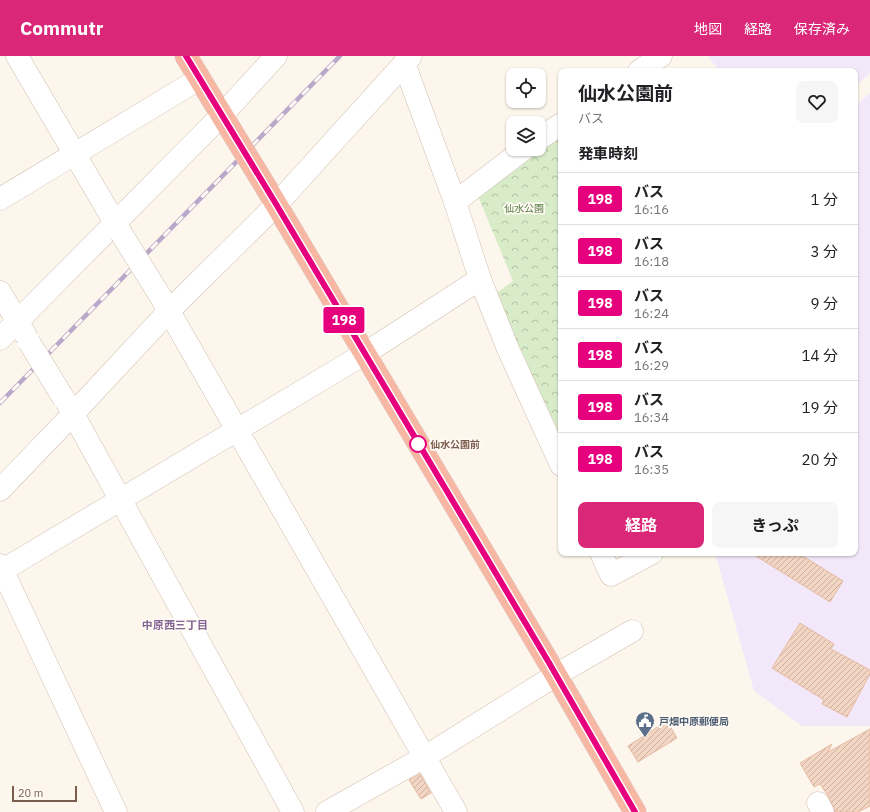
<!DOCTYPE html>
<html lang="ja">
<meta charset="utf-8">
<style>
:root{--surface:#fff;--page:#f6f6f6;--text:#202124;--muted:#757577;--line:#e0e0e0;--accent:#db2777}
body{margin:0;font-family:"IBM Plex Sans","Noto Sans JP",sans-serif;background:var(--page);color:var(--text);height:100vh;display:flex;flex-direction:column;font-size:15px;white-space:nowrap}
*{box-sizing:border-box;margin:0}
p{font-size:13px;color:var(--muted)}
.icon{flex:none;width:22px;height:22px;fill:none;stroke:currentColor;stroke-width:2;stroke-linecap:round;stroke-linejoin:round}
.map{position:relative;flex:1;overflow:hidden}
.details{position:absolute;left:558px;top:12px;width:300px;height:488px;display:flex;flex-direction:column;background:var(--surface);border-radius:8px;box-shadow:0 1px 3px #0004}
.details>*{flex:none}
.badge{padding:0 8px;border-radius:3px;font-size:14px;line-height:26px}
.fabs{position:absolute;left:506px;top:12px;display:grid;gap:8px}
.fabs a{display:grid;place-items:center;width:40px;height:40px;border-radius:8px;background:var(--surface);box-shadow:0 1px 3px #0004;font-size:20px}
.scale{position:absolute;left:12px;bottom:10px;width:65px;box-sizing:border-box;padding-left:4px;border:2px solid #7a5c4d;border-top:0;font-size:11px;line-height:14px;white-space:nowrap;color:#7a5c4d;-webkit-text-stroke:3px #fffaf3;paint-order:stroke}
.map>.badge{position:absolute;translate:-50% -50%;box-shadow:0 0 0 2px #fff}
h2{padding:0 20px;font-size:15px;line-height:36px}
.round{display:grid;place-items:center;flex:none;width:42px;height:42px;border-radius:8px;background:var(--page)}
.overview{display:flex;align-items:center;justify-content:space-between;height:68px;padding:0 20px}
h1{font-size:19px;font-weight:700;line-height:30px}
.cta{display:flex;gap:8px;margin-top:auto;padding:8px 20px}
.cta a{flex:1;height:46px;border-radius:8px;background:var(--accent);color:#fff;font-size:16px;font-weight:700;line-height:46px;text-align:center}
.cta a+a{background:var(--page);color:var(--text)}
ul{padding:0;list-style:none}
li{display:flex;align-items:center;gap:12px;height:52px;padding:0 20px;border-top:1px solid var(--line)}
li div{flex:1}
li b{display:block;font-size:15px}
li em{font-style:normal}
li .badge{min-width:44px;font-weight:700;text-align:center}
header{display:flex;align-items:center;gap:24px;box-sizing:border-box;height:56px;padding:0 20px;background:var(--accent);color:#fff}
header strong{font-size:19px}
nav{display:flex;gap:22px;margin-inline-start:auto;font-size:14px}
.map>svg:first-child{display:block}
.education{fill:#f3e8fa}
.park{fill:url(#park-crowns)}
.building{fill:url(#building-hatch);stroke:#e6bba3}
.lines{fill:none;stroke-linecap:round;stroke-linejoin:round}
.minor-casing{stroke:#d1beb0;stroke-width:23}
.highway-casing{stroke:#dad1cd;stroke-width:23}
.minor{stroke:#fff;stroke-width:22}
.highway{stroke:#f7b7a3;stroke-width:22}
.rail-casing{stroke:#b9a8c9;stroke-width:4.5}
.rail{stroke:#fffaf3;stroke-width:3;stroke-dasharray:9;stroke-linecap:butt}
.minor-bridge-casing{stroke:#d1beb0;stroke-width:23;stroke-linecap:butt}
.highway-bridge-casing{stroke:#dad1cd;stroke-width:23;stroke-linecap:butt}
.minor-bridge{stroke:#fff;stroke-width:22}
.highway-bridge{stroke:#f7b7a3;stroke-width:22}
.line-casing{stroke:#fff;stroke-width:9}
.line{stroke:#e6007e;stroke-width:6}
.stop-dot{fill:#fff;stroke:#e6007e;stroke-width:2}
.labels{text-anchor:middle;dominant-baseline:central;stroke-width:3.5;stroke-linejoin:round;paint-order:stroke}
.park-label{font-size:10px;fill:#537a41;stroke:#fffaf3}
.stop-label{font-size:10px;font-weight:bold;fill:#7a5c4d;stroke:#fffaf3;text-anchor:start}
.service-label{font-size:10px;font-weight:bold;fill:#4e5e75;stroke:#fffaf3;text-anchor:start}
.neighbourhood-label{font-size:11px;font-weight:bold;fill:#846695;stroke:#fffaf3}
</style>
<header>
<strong>Commutr</strong>
<nav><a>地図</a><a>経路</a><a>保存済み</a></nav>
</header>
<div class="map">
<svg width="870" height="756" viewBox="0 0 870 756">
<defs>
<pattern id="park-crowns" width="20" height="18" patternUnits="userSpaceOnUse"><rect width="20" height="18" fill="#d8ecc9"/><path d="M2 6a3 3 0 1 1 6 0M12 15a3 3 0 1 1 6 0" fill="none" stroke="#b4c2a5"/></pattern>
<pattern id="building-hatch" width="6" height="6" patternUnits="userSpaceOnUse"><rect width="6" height="6" fill="#f3d5c3"/><path d="M-1 1l2-2M0 6l6-6M5 7l2-2" fill="none" stroke="#cab0a1"/></pattern>
</defs>
<rect width="100%" height="100%" fill="#fdf6ec"/>
<g class="education">
<polygon points="708,0 870,0 870,17 855,31 855,15 719,15"/>
<polygon points="870,37 870,670 802,670 754,635 715,497 855,497 855,50"/>
</g>
<polygon class="park" points="561,81 561,409 495,238 513,225 478,140 525,103"/>
<g class="building">
<polygon points="751,497 798,497 843,525 830,546"/>
<polygon points="800,567 834,588 831,593 870,614 870,618 847,661 822,648 824,644 772,612"/>
<polygon points="667,665 677,682 638,706 628,690"/>
<polygon points="870,673 870,750 858,756 835,756 829,741 820,728 814,731 800,707 832,688 828,696"/>
<polygon points="420,718 431,737 421,743 409,724"/>
</g>
<g class="lines">
<defs>
<g id="minor">
<polyline points="17,0 121,177"/>
<polyline points="639,15 661,0"/>
<polyline points="539,83 561,68"/>
<polyline points="0,143 199,23"/>
<polyline points="455,146 524,93"/>
<polyline points="480,223 508,293 561,409"/>
<polyline points="0,236 25,278"/>
<polyline points="162,243 456,756"/>
<polyline points="0,283 222,59 276,0"/>
<polyline points="67,347 293,756"/>
<polyline points="0,434 73,358 169,255 276,149 411,0"/>
<polyline points="601,497 611,519 652,497"/>
<polyline points="0,509 116,756"/>
<polyline points="3,514 364,298 480,223 455,146 404,7"/>
<polyline points="818,747 823,756"/>
<polyline points="327,756 423,702 556,619 632,575"/>
</g>
<g id="highway">
<polyline points="186,0 229,71"/>
<polyline points="267,133 556,619 635,756"/>
</g>
</defs>
<use href="#minor" class="minor-casing"/>
<use href="#highway" class="highway-casing"/>
<use href="#minor" class="minor"/>
<use href="#highway" class="highway"/>
<defs>
<polyline id="rail" points="0,347 340,0"/>
</defs>
<use href="#rail" class="rail-casing"/>
<use href="#rail" class="rail"/>
<defs>
<g id="minor-bridge">
<polyline points="121,177 162,243"/>
<polyline points="29,286 64,343"/>
</g>
<polyline id="highway-bridge" points="229,71 267,133"/>
</defs>
<use href="#minor-bridge" class="minor-bridge-casing"/>
<use href="#highway-bridge" class="highway-bridge-casing"/>
<use href="#minor-bridge" class="minor-bridge"/>
<use href="#highway-bridge" class="highway-bridge"/>
</g>
<g class="lines">
<defs>
<polyline id="line" points="186,0 276,148 548,605 635,756"/>
</defs>
<use href="#line" class="line-casing"/>
<use href="#line" class="line"/>
</g>
<defs>
<symbol id="civic-pin" viewBox="-11 -11 22 30"><path d="M0 17L-7.5 6A9.5 9.5 0 1 1 7.5 6Z" fill="#5c6f8a" stroke="#fffaf3"/><path d="M-.6-6.5H3V-4.5H.6V-3L4-1V1h2V6H-6V1h2V-1L-.6-3ZM-1.2 2.5V6h2.4V2.5Z" fill="#fff"/></symbol>
</defs>
<g fill-rule="evenodd">
<use href="#civic-pin" x="634" y="654" width="22" height="30"/>
</g>
<circle class="stop-dot" cx="418" cy="388" r="8"/>
<g class="labels">
<g class="park-label">
<text x="524" y="152">仙水公園</text>
</g>
<g class="stop-label">
<text x="430" y="388">仙水公園前</text>
</g>
<g class="service-label">
<text x="659" y="665">戸畑中原郵便局</text>
</g>
<g class="neighbourhood-label">
<text x="175" y="569">中原西三丁目</text>
</g>
</g>
</svg>
<div class="fabs">
<a><svg class="icon" aria-label="locate" viewBox="0 0 24 24"><circle cx="12" cy="12" r="6"/><path d="M12 2v4M12 18v4M2 12h4M18 12h4"/></svg></a>
<a><svg class="icon" aria-label="layers" viewBox="0 0 24 24"><path d="M12 4l9 5-9 5-9-5zM3 14l9 5 9-5"/></svg></a>
</div>
<div class="scale">20 m</div>
<b class="badge" style="left:344px;top:264px;background:#e6007e;color:#fff">198</b>
<section class="details">
<div class="overview"><div><h1>仙水公園前</h1><p>バス</p></div><a class="round"><svg class="icon" aria-label="heart" viewBox="0 0 24 24"><path d="M12 20l-8-8c-3-5 5-10 8-4 3-6 11-1 8 4z"/></svg></a></div>
<h2>発車時刻</h2>
<ul>
<li><span class="badge" style="background:#e6007e;color:#fff">198</span><div><b>バス</b><p>16:16</p></div><em>1 分</em></li>
<li><span class="badge" style="background:#e6007e;color:#fff">198</span><div><b>バス</b><p>16:18</p></div><em>3 分</em></li>
<li><span class="badge" style="background:#e6007e;color:#fff">198</span><div><b>バス</b><p>16:24</p></div><em>9 分</em></li>
<li><span class="badge" style="background:#e6007e;color:#fff">198</span><div><b>バス</b><p>16:29</p></div><em>14 分</em></li>
<li><span class="badge" style="background:#e6007e;color:#fff">198</span><div><b>バス</b><p>16:34</p></div><em>19 分</em></li>
<li><span class="badge" style="background:#e6007e;color:#fff">198</span><div><b>バス</b><p>16:35</p></div><em>20 分</em></li>
</ul>
<div class="cta"><a>経路</a><a>きっぷ</a></div>
</section>
</div>
